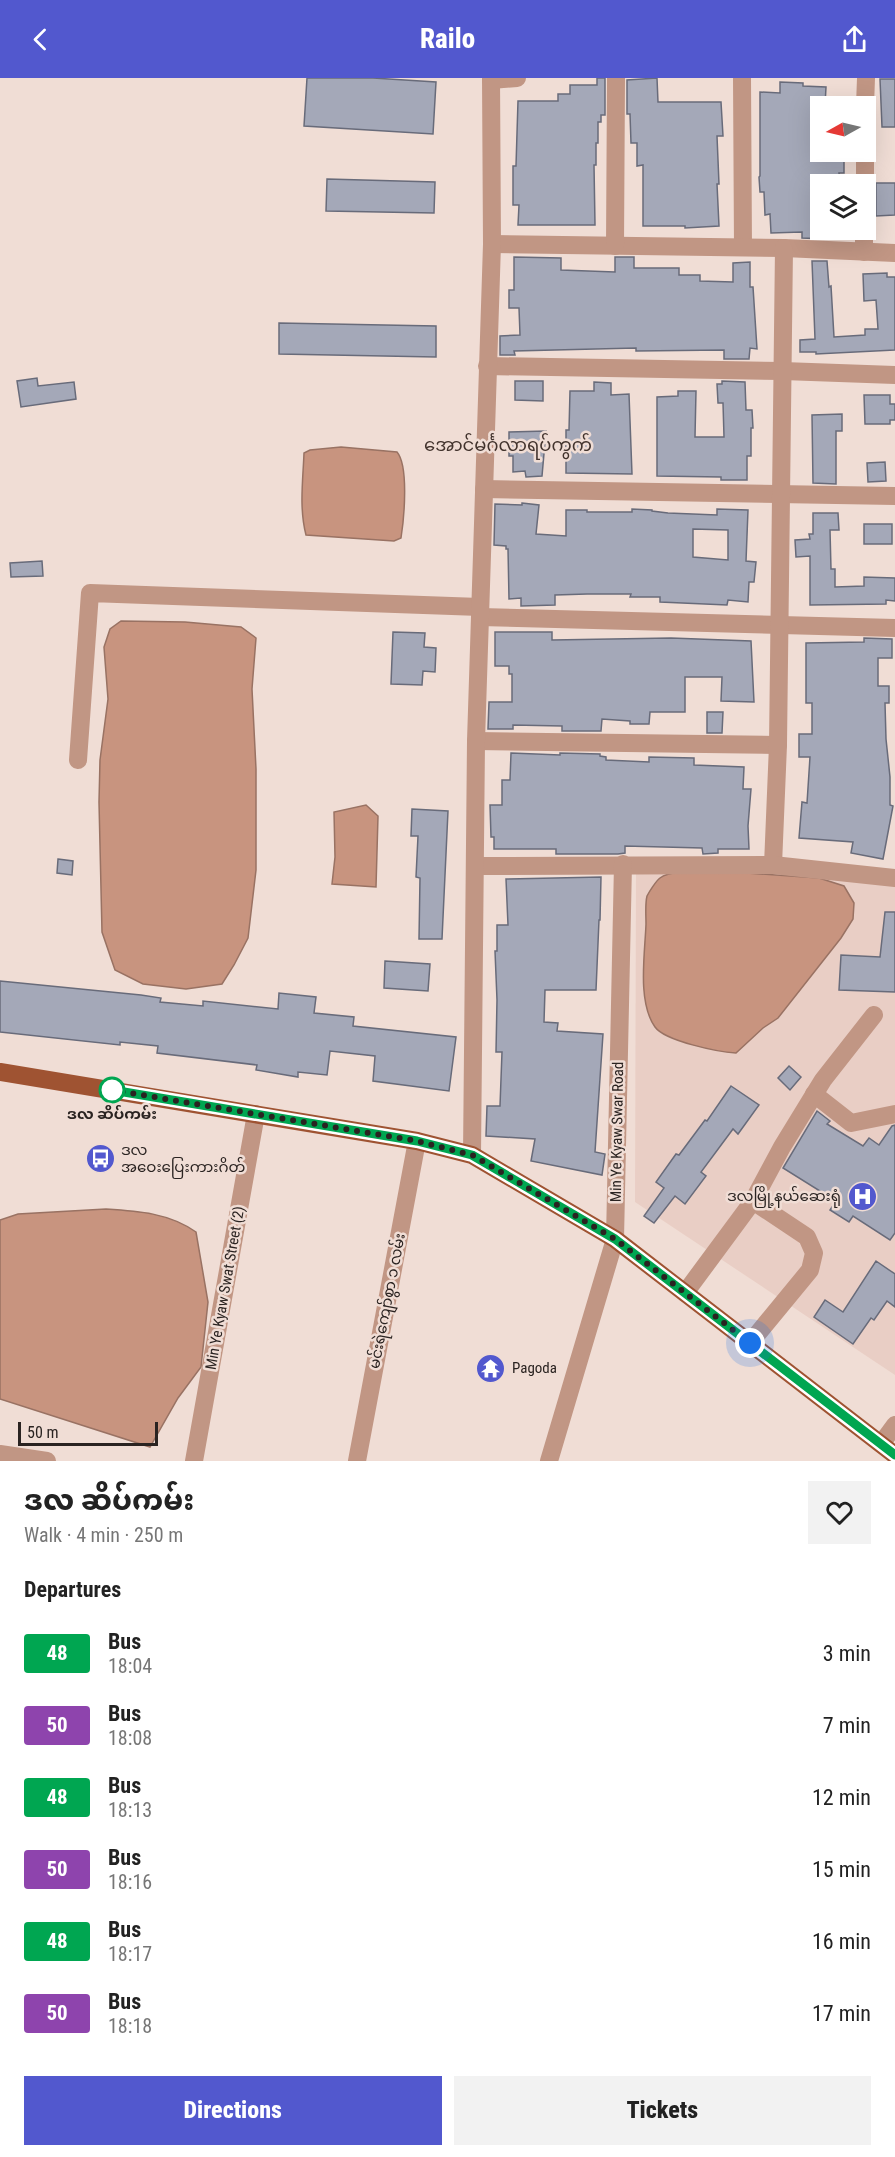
<!DOCTYPE html>
<meta charset="utf-8">
<style>
:root{--surface:#fff;--page:#f2f2f2;--text:#222;--muted:#767676;--accent:#5258ce}
body{margin:0;font-family:"Roboto Condensed","Noto Sans Myanmar",sans-serif;background:var(--page);color:var(--text);height:100vh;display:flex;flex-direction:column;font-size:22px;white-space:nowrap}
*{box-sizing:border-box;margin:0}
p{font-size:20px;color:var(--muted)}
.icon{flex:none;width:33px;height:33px;fill:none;stroke:currentColor;stroke-width:2;stroke-linecap:round;stroke-linejoin:round}
.map{position:relative;height:1383px;overflow:hidden}
.drawer{display:flex;flex-direction:column;background:var(--surface);flex:1}
.drawer>*{flex:none}
.badge{padding:0 12px;border-radius:4px;font-size:21px;line-height:39px}
.needle{width:39px;rotate:262deg}
.fabs{position:absolute;left:810px;top:18px;display:grid;gap:12px}
.fabs a{display:grid;place-items:center;width:66px;height:66px;border-radius:0px;background:var(--surface);box-shadow:0 6px 24px #0002;font-size:30px}
.scale{position:absolute;left:18px;bottom:15px;width:140px;box-sizing:border-box;padding-left:6px;border:3px solid #2a2321;border-top:0;font-size:16px;line-height:21px;white-space:nowrap;color:#2a2321;-webkit-text-stroke:4px #f0ddd5;paint-order:stroke}
.you{position:absolute;width:30px;height:30px;margin:-15px;border:4px solid #fff;border-radius:50%;background:#1a73e8;box-shadow:0 0 0 9px #1a73e833}
.map>.badge{position:absolute;translate:-50% -50%;box-shadow:0 0 0 3px #fff}
h2{padding:0 24px;font-size:22px;line-height:54px}
.round{display:grid;place-items:center;flex:none;width:63px;height:63px;border-radius:0px;background:var(--page)}
.summary{display:flex;align-items:center;justify-content:space-between;height:102px;padding:0 24px}
h1{font-size:28px;font-weight:800;line-height:45px}
.action{display:flex;gap:12px;margin-top:auto;padding:12px 24px}
.action a{flex:1;height:69px;border-radius:0px;background:var(--accent);color:#fff;font-size:24px;font-weight:800;line-height:69px;text-align:center}
.action a+a{background:var(--page);color:var(--text)}
ul{padding:0;list-style:none}
li{display:flex;align-items:center;gap:18px;height:72px;padding:0 24px}
li div{flex:1}
li b{display:block;font-size:22px}
li em{font-style:normal}
li .badge{min-width:66px;font-weight:700;text-align:center}
header{display:flex;justify-content:space-between;align-items:center;height:78px;padding:0 24px;background:var(--accent);color:#fff;font-size:27px;font-weight:800}
.map>svg:first-child{display:block}
.built{fill:#e9cec5}
.water{fill:#c8947f;stroke:#997263;stroke-width:1.5}
.building{fill:#a4a8b8;stroke:#686b7a;stroke-width:1.5;fill-rule:evenodd}
.lines{fill:none;stroke-linecap:round;stroke-linejoin:round}
.minor{stroke:#c19684;stroke-width:18}
.major{stroke:#9f5332;stroke-width:18}
.line-casing{stroke:#fff;stroke-width:14}
.line{stroke:#00a651;stroke-width:9}
.walk{stroke:#2a2321;stroke-width:6;stroke-dasharray:0 10.8}
.stop-dot{fill:#fff;stroke:#00a651;stroke-width:3}
.labels{text-anchor:middle;dominant-baseline:central;stroke-width:5;stroke-linejoin:round;paint-order:stroke}
.stop-label{font-size:15px;font-weight:bold;fill:#2a2321;stroke:#f0ddd5}
.street-label{font-size:15px;fill:#2a2321;stroke:#f0ddd5}
.poi-label{font-size:15px;fill:#2a2321;stroke:#f0ddd5;text-anchor:start}
.quarter-label{font-size:18px;fill:#42332d;stroke:#f0ddd5}
</style>
<header><svg class="icon" aria-label="back" viewBox="0 0 24 24"><path d="M15 5l-7 7 7 7"/></svg>Railo<svg class="icon" aria-label="share" viewBox="0 0 24 24"><path d="M12 15V3M7 8l5-5 5 5M5 13v7h14v-7"/></svg></header>
<div class="map">
<svg width="895" height="1383" viewBox="0 0 895 1383">
<rect width="100%" height="100%" fill="#f0ddd5"/>
<polygon class="built" points="636,792 761,792 895,803 895,1297 635,1124"/>
<g class="water">
<path d="M 341,369 L 397,374 C 409,388 404,441 401,460 L 394,463 L 306,457 C 299,430 303,402 304,375 L 310,372 Z"/>
<polygon points="121,543 185,544 241,549 256,560 252,611 256,691 256,792 248,860 234,887 222,906 186,911 143,906 115,892 102,854 99,724 100,682 108,621 104,569 110,551"/>
<polygon points="366,727 378,738 376,809 332,806 335,779 334,734"/>
<path d="M 719,793 L 819,800 L 844,808 L 854,825 L 853,841 L 841,860 L 778,940 L 763,950 L 736,975 C 718,974 665,963 655,949 C 637,924 645,875 646,846 C 646,837 645,826 647,818 C 649,814 656,803 660,800 C 672,791 704,794 719,793 Z"/>
<path d="M 106,1131 C 138,1133 169,1135 196,1154 L 208,1224 L 201,1289 L 178,1320 L 150,1369 L 0,1321 L 0,1142 L 18,1136 Z"/>
</g>
<g class="building">
<polygon points="307,0 373,0 436,4 433,56 304,48"/>
<polygon points="597,0 605,0 605,37 601,37 601,44 598,44 598,65 596,65 596,87 594,87 595,147 518,147 519,127 513,127 513,88 516,88 518,23 558,23 558,16 570,16 570,7 597,7"/>
<polygon points="657,0 658,24 721,24 723,58 717,58 719,106 717,106 719,148 685,150 685,148 643,148 643,87 637,88 637,65 631,65 630,36 627,36 627,2"/>
<polygon points="880,1 895,1 895,49 882,49"/>
<polygon points="780,4 803,5 803,8 826,9 825,28 820,28 820,75 844,75 844,95 839,95 840,106 820,106 820,152 825,152 826,161 802,160 802,154 771,155 770,136 765,137 764,114 760,114 759,99 760,98 760,14 780,15"/>
<polygon points="327,101 435,104 434,135 326,133"/>
<polygon points="876,105 895,105 895,137 876,138"/>
<polygon points="514,179 561,180 561,192 615,194 615,179 634,179 634,190 679,190 679,197 700,197 700,203 733,204 733,185 750,184 750,209 753,209 757,271 750,270 749,281 724,281 724,272 636,273 636,270 514,273 515,277 500,277 500,258 520,257 519,230 509,230 509,212 514,212"/>
<polygon points="812,183 827,183 829,209 831,208 834,259 865,257 865,251 878,251 876,222 864,223 863,196 887,195 887,199 895,199 895,272 816,276 816,274 800,274 800,262 815,261"/>
<polygon points="279,245 436,248 436,279 279,276"/>
<polygon points="37,300 38,308 74,304 76,321 21,329 17,303"/>
<polygon points="515,303 543,303 543,323 515,322"/>
<polygon points="722,303 745,304 746,332 752,332 753,350 751,350 751,378 747,378 747,402 721,402 721,399 657,398 657,319 678,318 678,313 696,313 695,359 724,359 723,325 718,325 717,306 722,306"/>
<polygon points="594,304 611,305 611,317 629,316 632,396 566,395 566,352 569,352 570,313 594,313"/>
<polygon points="864,317 890,317 890,326 895,326 895,342 890,342 890,346 865,346"/>
<polygon points="842,336 842,353 836,353 836,406 813,405 812,337"/>
<polygon points="546,353 542,398 526,399 525,393 513,394 513,378 509,378 509,354"/>
<polygon points="885,384 886,403 868,404 867,385"/>
<path d="M 522,425 L 539,427 L 536,456 L 566,458 L 566,432 L 587,432 L 587,434 L 632,434 L 632,431 L 652,432 L 652,433 L 668,435 L 717,437 L 717,431 L 748,432 L 746,483 L 756,484 L 754,504 L 749,504 L 748,524 L 728,522 L 727,527 L 660,524 L 660,519 L 630,519 L 631,516 L 587,516 L 555,517 L 555,527 L 521,528 L 521,520 L 509,521 L 508,471 L 506,471 L 506,468 L 494,467 L 495,426 L 522,427 ZM 693,451 L 728,452 L 728,482 L 693,479 Z"/>
<polygon points="813,435 838,435 839,452 830,452 831,491 835,491 835,509 864,508 864,499 895,500 895,523 886,522 886,526 810,527 810,478 796,479 795,462 810,461 809,456 813,456"/>
<rect x="864" y="446" width="28" height="20"/>
<polygon points="42,483 43,498 11,499 10,485"/>
<polygon points="393,554 425,555 424,569 436,570 435,594 423,593 422,607 391,606"/>
<polygon points="495,554 552,554 552,562 671,560 751,563 754,624 721,623 722,599 685,599 685,634 650,634 649,646 630,646 630,643 602,641 601,653 562,653 562,648 513,647 513,651 488,651 489,624 512,624 512,596 509,596 509,588 495,588"/>
<polygon points="864,560 892,561 892,580 878,580 878,608 889,608 889,625 885,625 886,661 890,699 890,727 893,728 883,781 851,775 853,764 799,760 802,724 807,725 810,679 799,679 799,656 812,656 812,625 806,625 806,565 864,564"/>
<polygon points="707,634 723,634 722,655 707,655"/>
<polygon points="511,675 560,677 560,675 600,676 600,678 606,679 606,682 649,684 649,679 694,680 694,687 744,689 743,711 751,711 748,748 749,771 718,771 718,775 703,776 702,770 625,768 625,775 618,776 556,776 556,771 494,771 494,759 491,759 490,727 502,727 502,702 510,702"/>
<polygon points="412,731 448,733 442,861 419,861 420,800 416,799 418,758 411,758"/>
<polygon points="58,781 73,783 72,797 57,795"/>
<polygon points="601,799 600,842 599,842 596,912 545,912 544,944 558,945 557,953 603,956 595,1074 605,1076 602,1097 531,1083 535,1061 486,1058 487,1028 500,1028 502,974 496,974 497,922 495,873 497,873 497,847 508,847 506,801"/>
<polygon points="885,834 895,834 895,914 839,912 841,877 880,879"/>
<polygon points="385,883 430,886 428,913 384,910"/>
<polygon points="0,903 141,917 161,920 160,924 203,928 203,923 278,931 279,915 316,919 314,935 354,939 353,948 456,959 449,1013 373,1003 375,978 330,973 327,997 298,994 298,999 256,992 257,987 157,975 158,968 120,964 120,967 0,954"/>
<polygon points="789,988 801,999 790,1012 778,1000"/>
<polygon points="731,1008 759,1027 738,1056 733,1051 701,1094 706,1098 685,1126 675,1118 654,1145 644,1138 664,1110 656,1104 676,1076 679,1077 705,1042 707,1043"/>
<polygon points="817,1033 830,1043 827,1046 863,1068 869,1060 879,1067 892,1048 895,1047 895,1155 890,1162 853,1138 849,1144 830,1132 836,1123 783,1090"/>
<polygon points="876,1183 895,1196 895,1229 887,1223 874,1242 871,1240 853,1266 814,1239 825,1222 843,1234"/>
</g>
<g class="lines">
<g class="minor">
<polyline points="742,0 743,169"/>
<polyline points="491,2 517,0"/>
<polyline points="865,28 866,0"/>
<polyline points="865,106 865,74"/>
<polyline points="492,166 784,170 895,175"/>
<polyline points="615,168 616,0"/>
<polyline points="864,174 864,152"/>
<polyline points="487,288 783,293 895,297"/>
<polyline points="484,411 895,418"/>
<polyline points="480,539 895,550"/>
<polyline points="476,663 778,667"/>
<polyline points="78,682 90,515 480,529"/>
<polyline points="773,787 778,667 784,170"/>
<polyline points="475,788 773,787 895,800"/>
<polyline points="814,1016 851,1045 895,1036"/>
<polyline points="472,1077 476,663 492,166 491,0"/>
<polyline points="685,1215 753,1123 782,1069 823,1002 874,937"/>
<polyline points="750,1265 810,1192 814,1175 807,1159 753,1123"/>
<polyline points="881,1366 895,1347"/>
<polyline points="0,1376 47,1383"/>
<polyline points="194,1383 256,1036"/>
<polyline points="357,1383 417,1063"/>
<polyline points="549,1383 615,1161 623,786"/>
</g>
<polyline class="major" points="0,994 417,1063 472,1077 615,1161 895,1377"/>
</g>
<g class="lines">
<defs>
<polyline id="line" points="112,1012 417,1063 472,1077 615,1161 895,1377"/>
</defs>
<use href="#line" class="line-casing"/>
<use href="#line" class="line"/>
<polyline class="walk" points="112,1012 417,1063 472,1077 615,1161 750,1265"/>
</g>
<defs>
<symbol id="bus-disc" viewBox="-11 -11 22 22"><circle r="9.5" fill="#5258ce" stroke="#f0ddd5"/><path d="M-5-6H5V4H4V6H2V4H-2V6H-4V4H-5ZM-3.5-4V0h7V-4ZM-3.5 1.2v1.5H-2V1.2ZM2 1.2v1.5H3.5V1.2Z" fill="#fff"/></symbol>
<symbol id="hospital-disc" viewBox="-11 -11 22 22"><circle r="9.5" fill="#5258ce" stroke="#f0ddd5"/><path d="M-5-5h3v3.5h4V-5h3V5h-3V1.5h-4V5h-3Z" fill="#fff"/></symbol>
<symbol id="temple-disc" viewBox="-11 -11 22 22"><circle r="9.5" fill="#5258ce" stroke="#f0ddd5"/><path d="M0-6L5-2H3V0L6.5 2.5H4V6H1.5V3h-3V6H-4V2.5H-6.5L-3 0V-2H-5Z" fill="#fff"/></symbol>
</defs>
<g fill-rule="evenodd">
<use href="#bus-disc" x="84" y="1064" width="33" height="33"/>
<use href="#hospital-disc" x="846" y="1102" width="33" height="33"/>
<use href="#temple-disc" x="474" y="1274" width="33" height="33"/>
</g>
<circle class="stop-dot" cx="112" cy="1012" r="12"/>
<g class="labels">
<g class="stop-label">
<text x="112" y="1036">ဒလ ဆိပ်ကမ်း</text>
</g>
<g class="street-label">
<text transform="translate(617 1054) rotate(-89)">Min Ye Kyaw Swar Road</text>
<text transform="translate(225 1210) rotate(-80)">Min Ye Kyaw Swat Street (2)</text>
<text transform="translate(387 1223) rotate(-79)">မင်းရဲကျော်စွာ ၁ လမ်း</text>
</g>
<g class="poi-label">
<text x="121" y="1072">ဒလ<tspan x="121" dy="17">အဝေးပြေးကားဂိတ်</tspan></text>
<text x="841" y="1118" text-anchor="end">ဒလမြို့နယ်ဆေးရုံ</text>
<text x="512" y="1290">Pagoda</text>
</g>
<g class="quarter-label">
<text x="508" y="366">အောင်မင်္ဂလာရပ်ကွက်</text>
</g>
</g>
</svg>
<div class="fabs">
<a><svg class="needle" viewBox="-14 -14 28 28"><path d="M0-13l5 13h-10z" fill="#e53935"/><path d="M0 13l5-13h-10z" fill="#767676"/></svg></a>
<a><svg class="icon" aria-label="layers" viewBox="0 0 24 24"><path d="M12 4l9 5-9 5-9-5zM3 14l9 5 9-5"/></svg></a>
</div>
<div class="scale">50 m</div>
<div class="you" style="left:750px;top:1265px"></div>
</div>
<section class="drawer">
<div class="summary"><div><h1>ဒလ ဆိပ်ကမ်း</h1><p>Walk · 4 min · 250 m</p></div><a class="round"><svg class="icon" aria-label="heart" viewBox="0 0 24 24"><path d="M12 20l-8-8c-3-5 5-10 8-4 3-6 11-1 8 4z"/></svg></a></div>
<h2>Departures</h2>
<ul>
<li><span class="badge" style="background:#00a651;color:#fff">48</span><div><b>Bus</b><p>18:04</p></div><em>3 min</em></li>
<li><span class="badge" style="background:#8e44ad;color:#fff">50</span><div><b>Bus</b><p>18:08</p></div><em>7 min</em></li>
<li><span class="badge" style="background:#00a651;color:#fff">48</span><div><b>Bus</b><p>18:13</p></div><em>12 min</em></li>
<li><span class="badge" style="background:#8e44ad;color:#fff">50</span><div><b>Bus</b><p>18:16</p></div><em>15 min</em></li>
<li><span class="badge" style="background:#00a651;color:#fff">48</span><div><b>Bus</b><p>18:17</p></div><em>16 min</em></li>
<li><span class="badge" style="background:#8e44ad;color:#fff">50</span><div><b>Bus</b><p>18:18</p></div><em>17 min</em></li>
</ul>
<div class="action"><a>Directions</a><a>Tickets</a></div>
</section>
